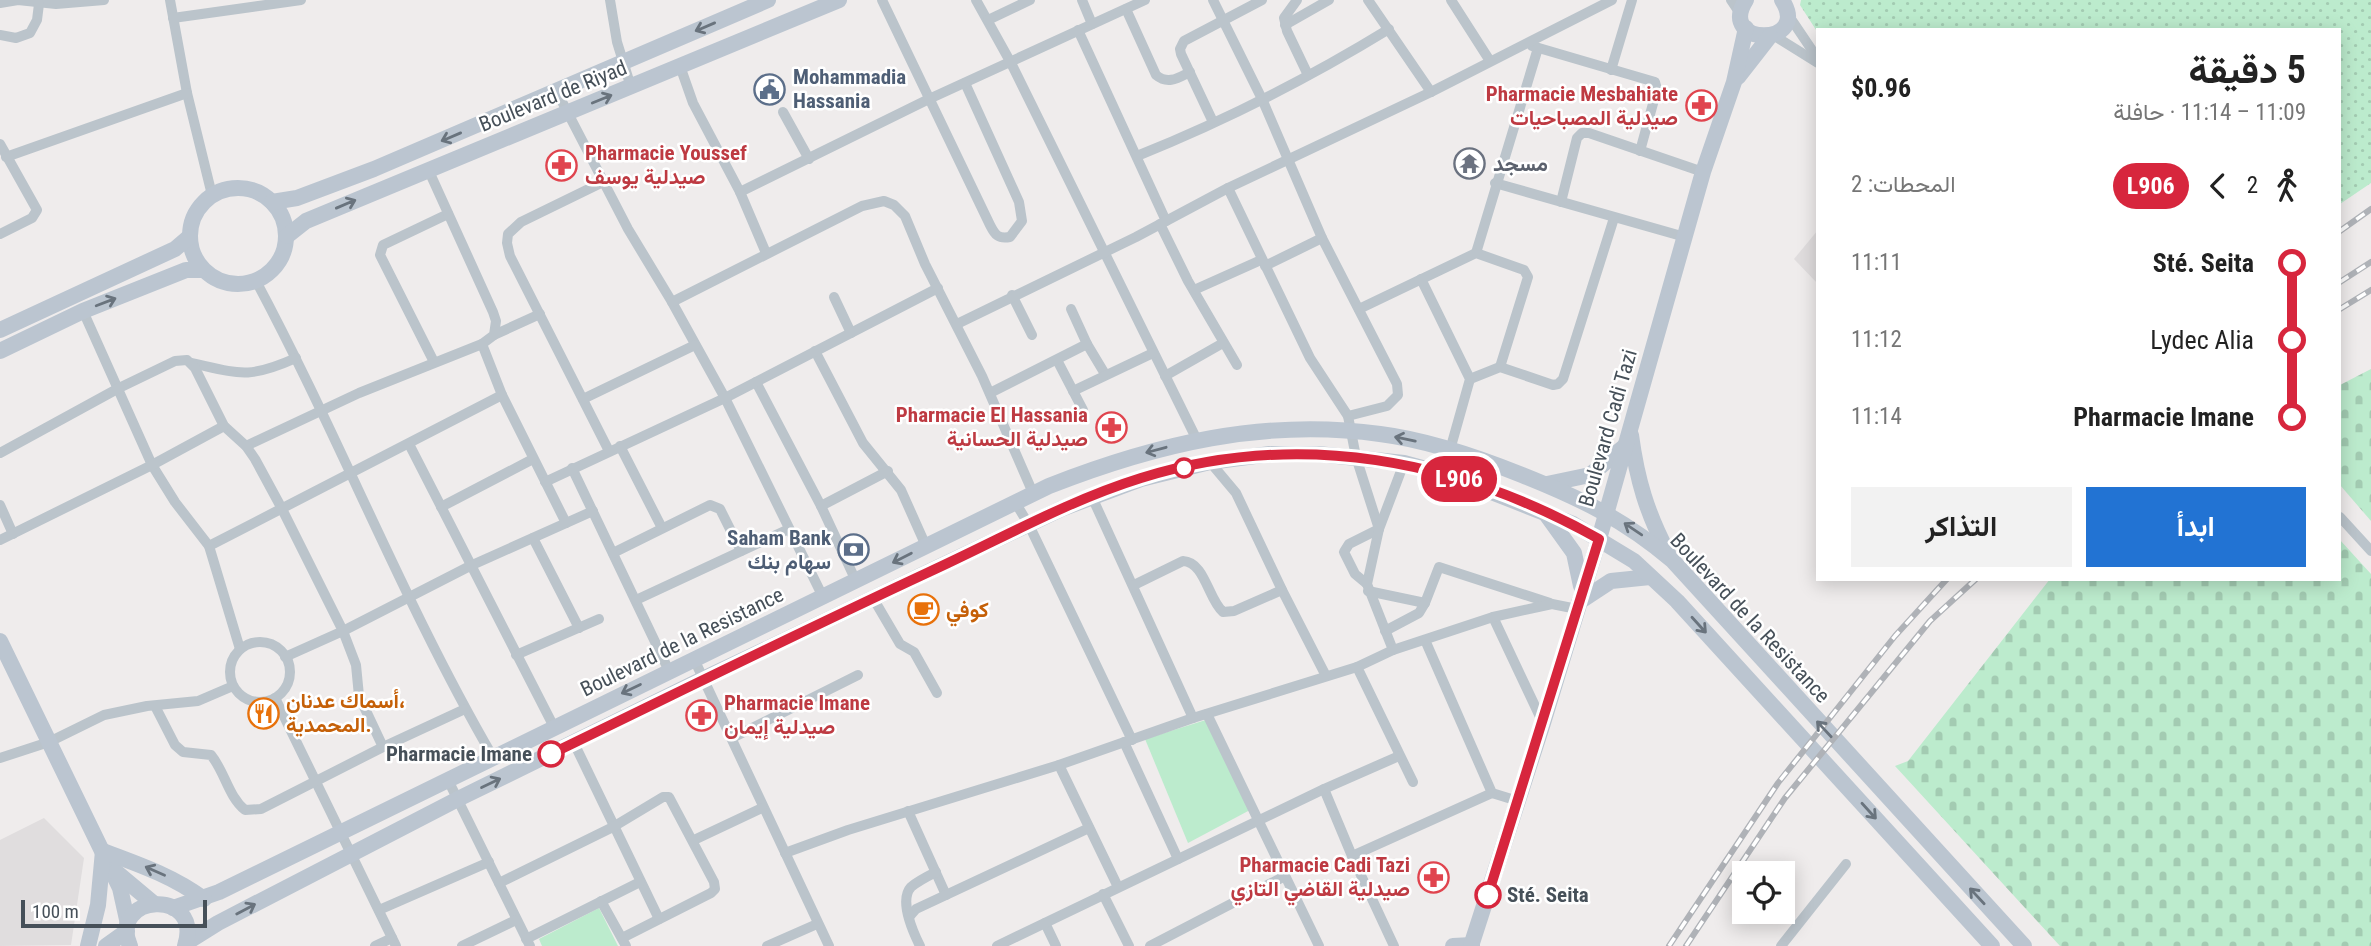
<!DOCTYPE html>
<html lang="ar">
<meta charset="utf-8">
<style>
:root{--surface:#fff;--page:#f2f2f2;--text:#222;--muted:#767676;--accent:#2273d3}
body{margin:0;font-family:"Roboto Condensed",Vazirmatn,sans-serif;background:var(--page);color:var(--text);direction:rtl;height:100vh;display:flex;flex-direction:column;font-size:26px;white-space:nowrap}
*{box-sizing:border-box;margin:0}
p{font-size:23px;color:var(--muted)}
.icon{flex:none;width:38px;height:38px;fill:none;stroke:currentColor;stroke-width:2;stroke-linecap:round;stroke-linejoin:round}
.map{position:relative;flex:1;overflow:hidden;direction:ltr}
.side{position:absolute;left:1816px;top:28px;width:525px;height:553px;display:flex;flex-direction:column;background:var(--surface);border-radius:0px;box-shadow:0 4px 18px #0003;direction:rtl}
.side>*{flex:none}
.badge{padding:0 14px;border-radius:23px;font-size:24px;line-height:46px}
.buttons{position:absolute;left:1732px;top:861px;display:grid;gap:14px}
.buttons a{display:grid;place-items:center;width:63px;height:63px;border-radius:0px;background:var(--surface);box-shadow:0 4px 18px #0003;font-size:35px}
.scale{position:absolute;left:21px;bottom:18px;width:186px;box-sizing:border-box;padding-left:7px;border:4px solid #465059;border-top:0;font-size:19px;line-height:24px;white-space:nowrap;color:#465059;-webkit-text-stroke:5px #fff;paint-order:stroke}
.map>.badge{position:absolute;translate:-50% -50%;box-shadow:0 0 0 4px #fff}
.legs{display:flex;align-items:center;gap:10px;height:77px;padding:0 35px;font-size:23px}
.legs p{margin-inline-start:auto}
.overview{display:flex;align-items:center;justify-content:space-between;height:119px;padding:0 35px}
h1{font-size:38px;font-weight:700;line-height:52px}
.action{display:flex;gap:14px;margin-top:auto;padding:14px 35px}
.action a{flex:1;height:80px;border-radius:0px;background:var(--accent);color:#fff;font-size:28px;font-weight:700;line-height:80px;text-align:center}
.action a+a{background:var(--page);color:var(--text)}
ul{padding:0 35px;list-style:none}
li{display:flex;align-items:center;gap:24px;height:77px;font-size:26px}
li i{display:grid;place-items:center;width:10px;height:100%;margin:0 9px;background:currentColor}
li i::after{content:'';width:18px;height:18px;margin:-9px;border:5px solid;border-radius:50%;background:var(--surface)}
li p{margin-inline-start:auto}
li:first-child i{background:linear-gradient(#0000 50%,currentColor 0)}
li:last-child i{background:linear-gradient(currentColor 50%,#0000 0)}
.map>svg:first-child{display:block}
.education{fill:#e0ddde}
.grass{fill:#bcebcd}
.cemetery{fill:url(#cemetery-stones)}
.park{fill:url(#park-dots)}
.lines{fill:none;stroke-linecap:round;stroke-linejoin:round}
.street{stroke:#bbc4cb;stroke-width:10}
.secondary{stroke:#bbc5d0;stroke-width:16}
.rail-casing{stroke:#afb2b7;stroke-width:6}
.rail{stroke:#fff;stroke-width:3.5;stroke-dasharray:10;stroke-linecap:butt}
.oneway{stroke:#69737d}
.line-1-casing{stroke:#fff;stroke-width:16}
.line-1{stroke:#d7263d;stroke-width:10}
.stop-1-dot{fill:#fff;stroke:#d7263d;stroke-width:3.5}
.labels{text-anchor:middle;dominant-baseline:central;stroke-width:5;stroke-linejoin:round;paint-order:stroke}
.service-label{font-size:21px;font-weight:bold;fill:#4e5e75;stroke:#fff;text-anchor:start}
.health-label{font-size:21px;font-weight:bold;fill:#be3a42;stroke:#fff;text-anchor:end}
.street-label{font-size:21px;fill:#465059;stroke:#fff}
.worship-label{font-size:21px;font-weight:bold;fill:#5b616d;stroke:#fff;text-anchor:start}
.food-label{font-size:21px;font-weight:bold;fill:#c56008;stroke:#fff;text-anchor:start}
.stop-label{font-size:21px;font-weight:bold;fill:#465059;stroke:#fff;text-anchor:end}
</style>
<div class="map">
<svg width="2371" height="946" viewBox="0 0 2371 946">
<defs>
<pattern id="cemetery-stones" width="16" height="16" patternUnits="userSpaceOnUse" patternTransform="scale(1.75)"><rect width="16" height="16" fill="#bcebcd"/><path d="M2 7V4a2 2 0 0 1 4 0v3zM10 15v-3a2 2 0 0 1 4 0v3z" fill="#a3cbb2"/></pattern>
<pattern id="park-dots" width="8" height="8" patternUnits="userSpaceOnUse" patternTransform="scale(1.75)"><rect width="8" height="8" fill="#bcebcd"/><path d="M2 2h.1M6 6h.1" fill="none" stroke="#a3cbb2" stroke-width="1.8" stroke-linecap="round"/></pattern>
</defs>
<rect width="100%" height="100%" fill="#efecec"/>
<g class="education">
<polygon points="1818,230 1818,284 1794,259"/>
<polygon points="44,818 84,858 71,945 0,946 0,840"/>
</g>
<g class="grass">
<polygon points="1209,719 1250,810 1188,843 1145,739"/>
<polygon points="599,908 618,946 542,946 539,939"/>
</g>
<g class="cemetery">
<polygon points="2371,369 2371,521 2340,485 2340,385"/>
<polygon points="2340,540 2371,574 2371,946 2060,946 1895,766 1908,761 2050,579 2340,579"/>
</g>
<polygon class="park" points="1801,0 2371,0 2371,183 2340,204 2340,30 1818,30 1818,33 1800,5"/>
<g class="lines">
<g class="street">
<polyline points="170,0 187,93 212,195"/>
<polyline points="610,0 617,42 631,87"/>
<path d="M 882,0 L 990,225 C 995,235 998,239 1010,237 L 1022,221 L 1019,202 L 965,83"/>
<polyline points="976,0 1011,63 1197,440"/>
<polyline points="1082,0 1092,24"/>
<polyline points="1213,0 1262,99 1322,238 1397,384 1398,395 1387,406 1348,416"/>
<polyline points="1297,0 1284,18 1287,31 1308,75"/>
<polyline points="1368,0 1431,92"/>
<polyline points="1451,0 1490,61"/>
<polyline points="1731,0 1741,15"/>
<polyline points="0,3 18,0 56,4 104,0"/>
<path d="M 1126,9 L 1156,75 C 1168,85 1178,78 1190,72"/>
<polyline points="1787,13 1818,59"/>
<polyline points="173,18 301,0"/>
<polyline points="988,20 1030,0"/>
<polyline points="1285,25 1329,0"/>
<polyline points="1078,30 1166,221"/>
<polyline points="0,35 16,38 30,33 37,20 39,4"/>
<polyline points="1773,35 1818,63"/>
<polyline points="1532,46 1655,82 1657,89 1640,151"/>
<polyline points="680,66 693,103 740,192 766,253"/>
<polyline points="1611,70 1632,0"/>
<polyline points="556,90 628,229 672,302 725,398 823,597"/>
<polyline points="783,112 809,159"/>
<polyline points="1213,122 1181,54 1180,49 1184,41 1262,0"/>
<polyline points="0,144 37,210 32,218 0,234"/>
<path d="M 1137,156 C 1224,121 1309,78 1389,29"/>
<polyline points="6,157 187,93"/>
<polyline points="603,182 521,222 508,234 507,243 510,256 609,451"/>
<polyline points="1495,183 1685,237"/>
<polyline points="1228,188 1310,358 1348,416 1356,457 1379,529"/>
<polyline points="740,192 929,99 1145,0"/>
<polyline points="1561,202 1577,138 1582,133 1589,133 1703,172"/>
<polyline points="1160,224 1188,281 1237,365"/>
<polyline points="1476,253 1538,48"/>
<polyline points="1265,266 1322,238"/>
<polyline points="1421,279 1470,379 1450,450"/>
<path d="M 256,281 C 340,438 404,604 493,757"/>
<polyline points="1194,290 1261,260"/>
<polyline points="1012,295 1032,335"/>
<polyline points="834,297 851,333"/>
<polyline points="672,302 862,206 884,201 894,205 905,216 925,264 982,376 1033,493"/>
<polyline points="1071,309 1087,344 1105,374"/>
<polyline points="1359,309 1476,253 1524,270 1528,277 1500,367"/>
<polyline points="83,311 152,465 175,502 209,546 240,649"/>
<polyline points="957,324 1136,237 1228,188 1431,92 1612,0"/>
<polyline points="494,335 540,314"/>
<polyline points="482,344 502,395 566,523"/>
<polyline points="815,351 863,443 901,490 926,546"/>
<polyline points="1057,360 1083,410"/>
<polyline points="434,362 380,255 383,245 448,214"/>
<path d="M 192,363 C 240,374 249,379 296,358"/>
<polyline points="1165,376 1223,343"/>
<polyline points="1470,379 1500,367 1553,385 1558,384 1563,379 1614,218"/>
<polyline points="756,382 821,506 856,581"/>
<polyline points="1073,391 1153,353"/>
<polyline points="990,393 1087,344"/>
<polyline points="583,399 695,345"/>
<polyline points="409,444 554,727"/>
<polyline points="246,446 359,393 482,344 494,335 496,321 493,312 428,169"/>
<polyline points="620,446 662,528"/>
<polyline points="0,453 119,388 175,361 187,360 195,368 224,426 246,446 255,459 281,507 343,631 356,665 359,696 383,747 465,709"/>
<polyline points="1210,462 1236,493 1282,590 1326,676"/>
<polyline points="572,468 669,671"/>
<polyline points="545,482 725,398 938,288"/>
<polyline points="1092,497 1193,718"/>
<polyline points="1015,502 1029,525 1132,740"/>
<polyline points="0,505 13,534"/>
<polyline points="821,506 888,471"/>
<polyline points="441,507 533,459"/>
<polyline points="2340,517 2371,551"/>
<polyline points="533,538 579,628"/>
<polyline points="0,540 152,465 224,426"/>
<polyline points="209,546 502,395"/>
<polyline points="613,553 710,505 720,509 741,551"/>
<polyline points="1367,584 1355,574 1344,552 1349,544 1379,529"/>
<path d="M 1134,585 L 1183,561 C 1205,562 1208,599 1223,612 L 1234,611 L 1282,590"/>
<polyline points="1368,591 1425,603 1439,567 1550,603"/>
<polyline points="873,598 900,644 914,652 937,693"/>
<polyline points="636,600 789,529"/>
<polyline points="1493,617 1543,723"/>
<polyline points="1385,631 1419,613 1425,603"/>
<polyline points="1425,640 1492,793 1518,801"/>
<circle cx="260" cy="672" r="30"/>
<polyline points="1393,650 1367,584 1379,529 1404,463"/>
<polyline points="516,655 599,619"/>
<polyline points="285,657 343,631 470,566 593,511"/>
<polyline points="694,659 829,946"/>
<polyline points="1357,667 1413,782"/>
<polyline points="275,698 396,946"/>
<path d="M 155,706 L 175,745 L 183,752 L 211,755 C 225,772 228,796 245,810 L 261,809 L 383,747"/>
<polyline points="1207,714 1319,946"/>
<polyline points="732,738 858,675"/>
<polyline points="1124,742 1178,859"/>
<polyline points="574,743 659,919"/>
<polyline points="0,758 49,742 104,715 147,706 198,701 233,686"/>
<polyline points="1059,765 1118,887"/>
<polyline points="448,780 530,946"/>
<polyline points="1324,789 1352,856 1394,946"/>
<polyline points="908,811 946,895"/>
<polyline points="694,840 762,808"/>
<polyline points="785,853 848,830 1059,765 1193,718 1357,667 1393,650 1493,617 1552,604 1577,609"/>
<polyline points="1352,856 1492,793"/>
<polyline points="499,883 613,827 663,797 669,797 714,882 715,889 711,893 622,938"/>
<polyline points="1103,894 1129,946"/>
<polyline points="601,901 626,946"/>
<polyline points="379,910 489,862"/>
<polyline points="909,917 916,909 1089,828"/>
<polyline points="1045,923 1056,946"/>
<polyline points="526,939 640,882"/>
<polyline points="375,946 392,938"/>
<polyline points="462,946 516,920"/>
<polyline points="767,946 817,924"/>
<path d="M 920,946 C 913,932 899,900 911,887 C 918,881 928,876 936,872"/>
<polyline points="997,946 1324,789 1399,756"/>
<polyline points="1150,946 1285,876"/>
<polyline points="1781,946 1846,864"/>
</g>
<g class="secondary">
<path d="M 1746,0 C 1716,47 1812,47 1782,0"/>
<polyline points="1738,77 1770,36"/>
<circle cx="238" cy="236" r="48"/>
<polyline points="272,202 297,198 374,169 768,0"/>
<polyline points="287,236 306,221 839,0"/>
<polyline points="0,330 175,249 189,237"/>
<polyline points="0,351 83,311 186,270 203,270"/>
<path d="M 1631,435 C 1637,480 1647,513 1668,553"/>
<polyline points="1547,484 1590,475 1624,447"/>
<polyline points="1546,514 1574,553 1581,586"/>
<polyline points="1579,602 1611,581 1650,577"/>
<polyline points="0,641 120,888 128,924"/>
<polyline points="116,872 153,903"/>
<path d="M 173,908 L 219,892 L 1049,486 C 1156,444 1264,418 1380,434 C 1428,440 1477,457 1522,475 C 1580,498 1625,520 1673,561 L 2024,946"/>
<polyline points="186,943 218,923 458,799 703,679 1061,509 1141,479 1210,462 1270,454 1318,454 1404,463 1448,475 1573,524 1634,561 1677,601 1992,946"/>
<path d="M 88,946 L 98,905 L 103,851 C 138,864 173,876 204,899"/>
<polyline points="106,946 127,931"/>
<path d="M 130,946 C 107,894 204,887 185,946"/>
<polyline points="1453,946 1472,945"/>
<polyline points="1471,946 1543,723 1599,539 1703,172 1734,82 1746,28"/>
</g>
<defs>
<g id="rail">
<polyline points="2340,231 2371,209"/>
<polyline points="2340,282 2371,262"/>
<polyline points="2340,309 2371,290"/>
<polyline points="1669,946 1778,783 1895,636 1947,579"/>
<polyline points="1686,946 1785,798 1930,621 1976,579"/>
</g>
</defs>
<use href="#rail" class="rail-casing"/>
<use href="#rail" class="rail"/>
</g>
<defs><path id="oneway-shaft" d="M-6 0H5M1.5-3L5.5 0L1.5 3" fill="none" stroke-width="1.6" stroke-linecap="round" stroke-linejoin="round" transform="scale(1.75)"/></defs>
<g class="oneway">
<use href="#oneway-shaft" transform="translate(705 27) rotate(157)"/>
<use href="#oneway-shaft" transform="translate(602 99) rotate(-22)"/>
<use href="#oneway-shaft" transform="translate(451 137) rotate(157)"/>
<use href="#oneway-shaft" transform="translate(346 204) rotate(-23)"/>
<use href="#oneway-shaft" transform="translate(106 302) rotate(-21)"/>
<use href="#oneway-shaft" transform="translate(1405 439) rotate(-168)"/>
<use href="#oneway-shaft" transform="translate(1156 450) rotate(165)"/>
<use href="#oneway-shaft" transform="translate(1633 529) rotate(-146)"/>
<use href="#oneway-shaft" transform="translate(902 558) rotate(153)"/>
<use href="#oneway-shaft" transform="translate(1699 625) rotate(48)"/>
<use href="#oneway-shaft" transform="translate(631 689) rotate(154)"/>
<use href="#oneway-shaft" transform="translate(1824 729) rotate(-133)"/>
<use href="#oneway-shaft" transform="translate(491 783) rotate(-26)"/>
<use href="#oneway-shaft" transform="translate(1869 811) rotate(48)"/>
<use href="#oneway-shaft" transform="translate(155 871) rotate(-156)"/>
<use href="#oneway-shaft" transform="translate(1977 896) rotate(-133)"/>
<use href="#oneway-shaft" transform="translate(246 909) rotate(-28)"/>
</g>
<g class="lines">
<defs>
<path id="line-1" d="M 551,754 C 677,693 802,631 929,572 C 999,540 1067,501 1141,478 C 1299,429 1457,459 1599,539 L 1488,895"/>
</defs>
<use href="#line-1" class="line-1-casing"/>
<use href="#line-1" class="line-1"/>
</g>
<defs>
<symbol id="civic-ring" viewBox="-11 -11 22 22"><circle r="9.5" fill="#fff" stroke="#5c6f8a" stroke-width="1.5"/><path d="M-.6-6.5H3V-4.5H.6V-3L4-1V1h2V6H-6V1h2V-1L-.6-3ZM-1.2 2.5V6h2.4V2.5Z" fill="#5c6f8a"/></symbol>
<symbol id="pharmacy-ring" viewBox="-11 -11 22 22"><circle r="9.5" fill="#fff" stroke="#e0444e" stroke-width="1.5"/><path d="M-2-6h4v4h4v4h-4v4h-4v-4h-4v-4h4Z" fill="#e0444e"/></symbol>
<symbol id="temple-ring" viewBox="-11 -11 22 22"><circle r="9.5" fill="#fff" stroke="#6b7280" stroke-width="1.5"/><path d="M0-6L5-2H3V0L6.5 2.5H4V6H1.5V3h-3V6H-4V2.5H-6.5L-3 0V-2H-5Z" fill="#6b7280"/></symbol>
<symbol id="bank-ring" viewBox="-11 -11 22 22"><circle r="9.5" fill="#fff" stroke="#5c6f8a" stroke-width="1.5"/><path d="M-6-4H6V4H-6ZM0-2.3a2.3 2.3 0 1 0 0 4.6a2.3 2.3 0 1 0 0-4.6Z" fill="#5c6f8a"/></symbol>
<symbol id="cafe-ring" viewBox="-11 -11 22 22"><circle r="9.5" fill="#fff" stroke="#e8710a" stroke-width="1.5"/><path d="M-5.5-4.5H6V0H3Q3 3.5 0 3.5H-2.5Q-5.5 3.5-5.5 0ZM3-3.2v2h1.7v-2ZM-6 4.5H4V6H-6Z" fill="#e8710a"/></symbol>
<symbol id="restaurant-ring" viewBox="-11 -11 22 22"><circle r="9.5" fill="#fff" stroke="#e8710a" stroke-width="1.5"/><path d="M-5-6h1v4h1v-4h1v4h1v-4h1v5L-1.5 .5V6h-2V.5L-5-1ZM5-6V6H3V1.5H1.5Q1.5-4 5-6Z" fill="#e8710a"/></symbol>
</defs>
<g fill-rule="evenodd">
<use href="#civic-ring" x="752" y="72" width="35" height="35"/>
<use href="#pharmacy-ring" x="1684" y="88" width="35" height="35"/>
<use href="#temple-ring" x="1452" y="146" width="35" height="35"/>
<use href="#pharmacy-ring" x="544" y="148" width="35" height="35"/>
<use href="#pharmacy-ring" x="1094" y="410" width="35" height="35"/>
<use href="#bank-ring" x="836" y="532" width="35" height="35"/>
<use href="#cafe-ring" x="906" y="592" width="35" height="35"/>
<use href="#restaurant-ring" x="246" y="696" width="35" height="35"/>
<use href="#pharmacy-ring" x="684" y="698" width="35" height="35"/>
<use href="#pharmacy-ring" x="1416" y="860" width="35" height="35"/>
</g>
<g class="stop-1-dot">
<circle cx="1184" cy="468" r="9"/>
<circle cx="551" cy="754" r="12"/>
<circle cx="1488" cy="895" r="12"/>
</g>
<g class="labels">
<g class="service-label">
<text x="793" y="77">Mohammadia<tspan x="793" dy="24">Hassania</tspan></text>
<text x="831" y="538" text-anchor="end">Saham Bank<tspan x="831" dy="24">سهام بنك</tspan></text>
</g>
<g class="health-label">
<text x="1678" y="94">Pharmacie Mesbahiate<tspan x="1678" dy="24">صيدلية المصباحيات</tspan></text>
<text x="585" y="153" text-anchor="start">Pharmacie Youssef<tspan x="585" dy="24">صيدلية يوسف</tspan></text>
<text x="1088" y="415">Pharmacie El Hassania<tspan x="1088" dy="24">صيدلية الحسانية</tspan></text>
<text x="724" y="703" text-anchor="start">Pharmacie Imane<tspan x="724" dy="24">صيدلية إيمان</tspan></text>
<text x="1410" y="865">Pharmacie Cadi Tazi<tspan x="1410" dy="24">صيدلية القاضي التازي</tspan></text>
</g>
<g class="street-label">
<text transform="translate(553 96) rotate(-22)">Boulevard de Riyad</text>
<text transform="translate(1608 428) rotate(-74)">Boulevard Cadi Tazi</text>
<text transform="translate(1750 618) rotate(47)">Boulevard de la Resistance</text>
<text transform="translate(682 642) rotate(-26)">Boulevard de la Resistance</text>
</g>
<g class="worship-label">
<text x="1493" y="164">مسجد</text>
</g>
<g class="food-label">
<text x="946" y="610">كوفي</text>
<text x="286" y="701">أسماك عدنان،<tspan x="286" dy="24">المحمدية.</tspan></text>
</g>
<g class="stop-label">
<text x="532" y="754">Pharmacie Imane</text>
<text x="1507" y="895" text-anchor="start">Sté. Seita</text>
</g>
</g>
</svg>
<div class="buttons">
<a><svg class="icon" aria-label="locate" viewBox="0 0 24 24"><circle cx="12" cy="12" r="6"/><path d="M12 2v4M12 18v4M2 12h4M18 12h4"/></svg></a>
</div>
<div class="scale">100 m</div>
<b class="badge" style="left:1459px;top:479px;background:#d7263d;color:#fff">L906</b>
<section class="side">
<div class="overview"><div><h1>5 دقيقة</h1><p>11:09 – 11:14 · حافلة</p></div><b>$0.96</b></div>
<div class="legs"><svg class="icon" aria-label="walk" viewBox="0 0 24 24"><circle cx="13" cy="4" r="2"/><path d="M13 8l-2 6 4 7M11 14l-3 7M7 12l3-4h3l4 4"/></svg>2<svg class="icon" aria-label="back" viewBox="0 0 24 24"><path d="M15 5l-7 7 7 7"/></svg><b class="badge" style="background:#d7263d;color:#fff">L906</b><p>المحطات: 2</p></div>
<ul>
<li><i style="color:#d7263d"></i><b>Sté. Seita</b><p>11:11</p></li>
<li><i style="color:#d7263d"></i><span>Lydec Alia</span><p>11:12</p></li>
<li><i style="color:#d7263d"></i><b>Pharmacie Imane</b><p>11:14</p></li>
</ul>
<div class="action"><a>ابدأ</a><a>التذاكر</a></div>
</section>
</div>
